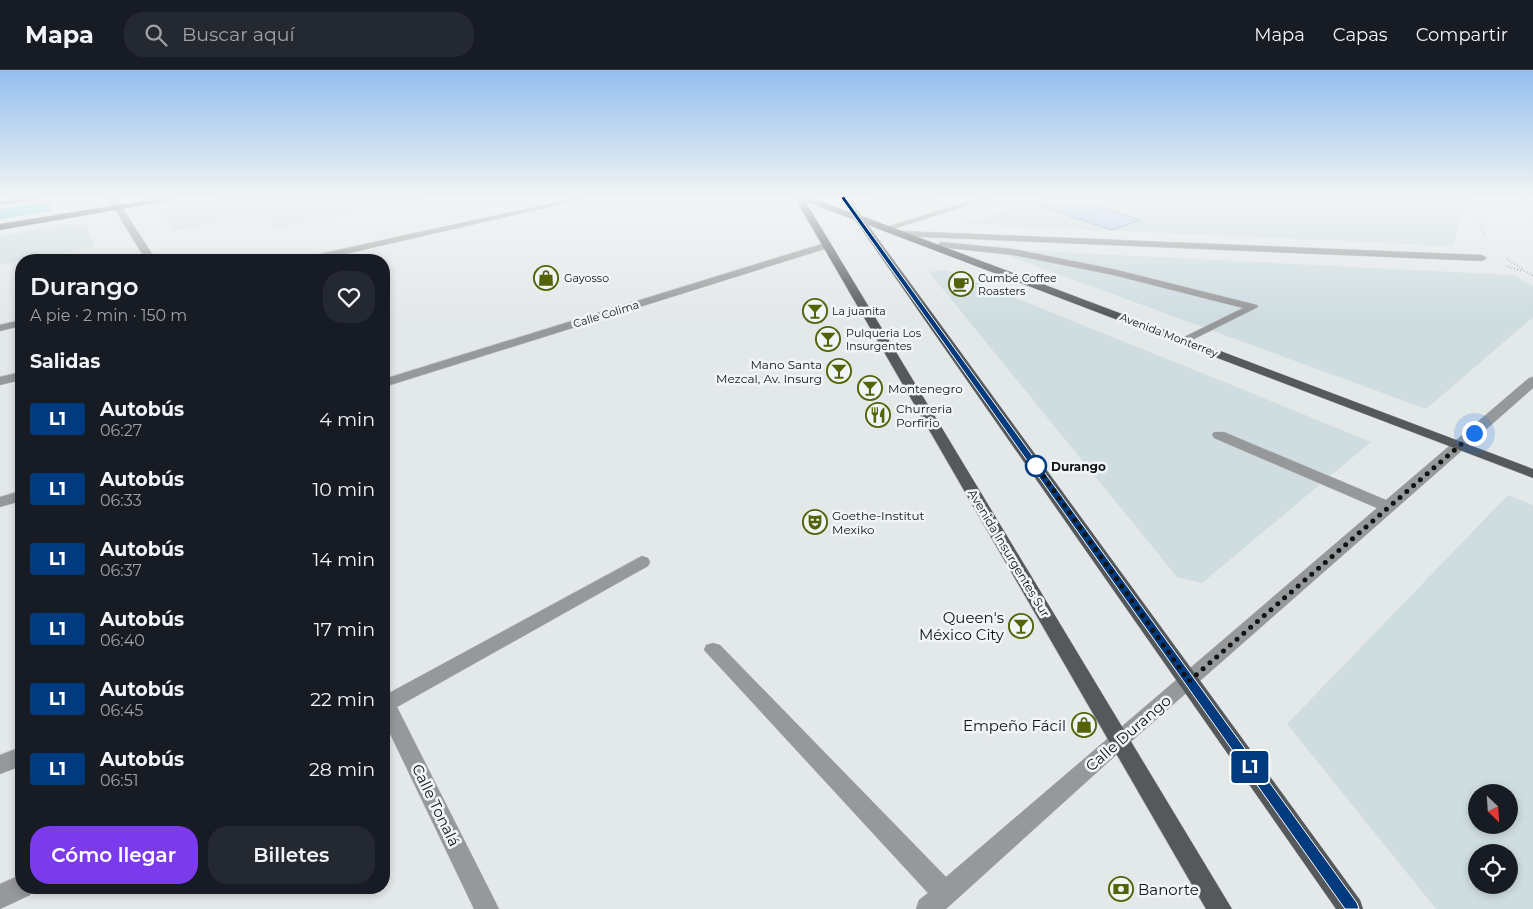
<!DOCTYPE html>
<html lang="es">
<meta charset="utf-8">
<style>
:root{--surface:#171b24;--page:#242831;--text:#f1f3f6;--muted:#9ea1a6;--line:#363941;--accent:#7c3aed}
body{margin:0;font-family:Montserrat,sans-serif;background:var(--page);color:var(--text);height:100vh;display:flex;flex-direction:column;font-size:19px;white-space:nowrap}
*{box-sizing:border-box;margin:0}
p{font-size:16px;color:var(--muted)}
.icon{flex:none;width:28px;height:28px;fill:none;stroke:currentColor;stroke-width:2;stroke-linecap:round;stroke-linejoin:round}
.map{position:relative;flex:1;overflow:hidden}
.sheet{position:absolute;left:15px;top:184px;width:375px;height:640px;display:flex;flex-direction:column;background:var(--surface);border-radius:20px;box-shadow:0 2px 8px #0003}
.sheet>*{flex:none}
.badge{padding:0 10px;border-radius:4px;font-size:18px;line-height:32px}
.needle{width:32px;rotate:155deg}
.tools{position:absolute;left:1468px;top:714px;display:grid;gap:10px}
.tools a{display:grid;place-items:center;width:50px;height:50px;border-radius:50%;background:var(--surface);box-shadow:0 2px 8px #0003;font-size:25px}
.you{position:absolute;width:25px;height:25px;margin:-12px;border:4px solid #fff;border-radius:50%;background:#1a73e8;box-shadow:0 0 0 8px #1a73e833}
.map>.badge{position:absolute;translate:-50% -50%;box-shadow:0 0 0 2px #fff}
h2{padding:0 15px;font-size:19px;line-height:45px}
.round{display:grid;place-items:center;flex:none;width:52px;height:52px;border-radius:20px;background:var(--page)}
.head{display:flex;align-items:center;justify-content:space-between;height:85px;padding:0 15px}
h1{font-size:24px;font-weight:600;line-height:38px}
.primary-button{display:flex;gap:10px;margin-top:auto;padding:10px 15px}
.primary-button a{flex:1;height:58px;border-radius:20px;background:var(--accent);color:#fff;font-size:20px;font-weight:600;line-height:58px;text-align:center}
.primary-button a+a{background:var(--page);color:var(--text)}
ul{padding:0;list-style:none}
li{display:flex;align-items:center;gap:15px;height:70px;padding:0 15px}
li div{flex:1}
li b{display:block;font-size:19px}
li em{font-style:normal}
li .badge{min-width:55px;font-weight:700;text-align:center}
header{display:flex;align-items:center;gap:30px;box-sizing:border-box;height:70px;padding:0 25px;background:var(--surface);border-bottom:1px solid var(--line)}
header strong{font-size:24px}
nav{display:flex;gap:28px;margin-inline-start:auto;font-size:18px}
.search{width:350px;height:45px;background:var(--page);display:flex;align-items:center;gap:12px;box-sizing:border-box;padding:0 18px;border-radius:20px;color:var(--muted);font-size:19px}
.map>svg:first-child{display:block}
.built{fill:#cfdde1;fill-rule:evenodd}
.green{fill:#74ceea}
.water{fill:#b4ccf4;stroke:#8395b1}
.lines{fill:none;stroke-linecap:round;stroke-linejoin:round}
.minor-casing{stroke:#c2c6c7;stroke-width:1}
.major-casing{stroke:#c2c6c7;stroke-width:1}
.path{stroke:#727576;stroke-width:2;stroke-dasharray:0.5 2.5;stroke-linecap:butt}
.minor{fill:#97989a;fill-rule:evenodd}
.major{fill:#56595b;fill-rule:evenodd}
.line{fill:#003b80;stroke:#fff}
.walk{stroke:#121415;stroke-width:5;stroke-dasharray:0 9}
.stop-dot{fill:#fff;stroke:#003b80;stroke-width:2.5}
.labels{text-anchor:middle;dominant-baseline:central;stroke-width:5;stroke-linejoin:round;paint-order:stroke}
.far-poi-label{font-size:11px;fill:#121415;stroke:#f0f5f7;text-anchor:start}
.far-street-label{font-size:11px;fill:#121415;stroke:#f0f5f7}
.poi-label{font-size:12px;fill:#121415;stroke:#f0f5f7;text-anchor:start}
.stop-label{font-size:12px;font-weight:bold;fill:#121415;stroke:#f0f5f7;text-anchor:start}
.street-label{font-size:12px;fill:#121415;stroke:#f0f5f7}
.near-poi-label{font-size:15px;fill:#121415;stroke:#f0f5f7;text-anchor:end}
.near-street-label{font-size:15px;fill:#121415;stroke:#f0f5f7}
</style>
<header>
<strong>Mapa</strong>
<div class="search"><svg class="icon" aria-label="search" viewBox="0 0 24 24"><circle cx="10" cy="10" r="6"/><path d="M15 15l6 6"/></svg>Buscar aquí</div>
<nav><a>Mapa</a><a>Capas</a><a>Compartir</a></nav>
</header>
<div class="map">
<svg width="1533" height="839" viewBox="0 0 1533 839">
<rect width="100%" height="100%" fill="#e3e8e9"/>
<g class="built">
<polygon points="219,128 431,128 274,159 261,145 174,161 160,141 170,136"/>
<polygon points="871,128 941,128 892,142 879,137"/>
<polygon points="1044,128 1483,128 1477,129 1461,144 1453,176 963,154"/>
<polygon points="68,154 87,155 94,177 0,195 0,166"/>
<polygon points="1019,180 1513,205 1533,216 1533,247 1426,339 1009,186"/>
<polygon points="946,200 1239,318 1371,372 1202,513 1177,507 929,202"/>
<path d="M 1508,425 L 1533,435 L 1533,839 L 1436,839 L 1287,654 ZM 1476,722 L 1509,722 L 1509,755 L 1476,755 ZM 1476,782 L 1509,782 L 1509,815 L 1476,815 Z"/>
</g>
<polygon class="green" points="50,130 52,141 0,149 0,139"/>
<polygon class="water" points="1047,128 1070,128 1140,150 1112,160 1030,133"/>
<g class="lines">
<defs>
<g id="minor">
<polygon points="108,128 116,128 156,190 146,190"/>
<polygon points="575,128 588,128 319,190 301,190 306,187"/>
<polygon points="980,128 991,128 890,160 884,160 883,158"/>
<polygon points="902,161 1482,185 1487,188 1482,191 899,166 897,164"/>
<polygon points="828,172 831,173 831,177 384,317 384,309"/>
<polygon points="942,172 1013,179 1113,199 1257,235 1258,237 1184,274 1178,271 1180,269 1243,238 1113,205 1013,185 939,177 939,173"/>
<polygon points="21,250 21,256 0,261 0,255"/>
<polygon points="21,302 21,310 0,315 0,307"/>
<polygon points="1533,307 1533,318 1126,676 946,839 916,839 919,830 928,823 704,580 706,575 713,573 720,575 946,807 1377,438 1214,368 1212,365 1214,362 1224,362 1386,430 1529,308"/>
<polygon points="21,421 21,431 0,437 0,427"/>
<polygon points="642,486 648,488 650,492 648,496 397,637 499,839 474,839 384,651 384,623 387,624"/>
<polygon points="21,677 21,696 0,704 0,685"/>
<polygon points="21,805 21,818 33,818 30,825 0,839 0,814"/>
</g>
<g id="major">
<polygon points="22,128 40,128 36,130 0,135 0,131"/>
<polygon points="161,128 177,128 173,130 0,160 0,154"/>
<polygon points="795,128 811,128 850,142 840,128 848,128 862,146 1533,399 1533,408 868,155 1360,830 1363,839 1336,839 855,150 805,131 1232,839 1206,839"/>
</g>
</defs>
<use href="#minor" class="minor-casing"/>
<use href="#major" class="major-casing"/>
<g class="path">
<polyline points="1484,163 1479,153 1497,135 1531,128"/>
<polyline points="1507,189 1533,206"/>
<polyline points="1506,196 1522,201"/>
</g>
<use href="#minor" class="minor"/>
<use href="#major" class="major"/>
</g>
<linearGradient id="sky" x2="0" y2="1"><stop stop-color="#93beed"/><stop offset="0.52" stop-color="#f2f5f5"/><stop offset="1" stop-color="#f2f5f5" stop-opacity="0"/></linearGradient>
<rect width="1533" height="245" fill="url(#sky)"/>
<polygon class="line" points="844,126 1357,833 1359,839 1345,839 841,128"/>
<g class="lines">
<polyline class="walk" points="1036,396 1032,390 1189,611 1474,363"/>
</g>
<defs>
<symbol id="shop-ring" viewBox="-11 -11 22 22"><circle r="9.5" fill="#f0f5f7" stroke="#556308" stroke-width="1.5"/><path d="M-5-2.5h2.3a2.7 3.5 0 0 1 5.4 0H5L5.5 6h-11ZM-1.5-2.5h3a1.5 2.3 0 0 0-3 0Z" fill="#556308"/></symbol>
<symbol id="cafe-ring" viewBox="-11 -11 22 22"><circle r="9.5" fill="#f0f5f7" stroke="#556308" stroke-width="1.5"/><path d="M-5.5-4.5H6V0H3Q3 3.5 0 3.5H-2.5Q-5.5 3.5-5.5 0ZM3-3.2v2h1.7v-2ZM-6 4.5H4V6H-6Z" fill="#556308"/></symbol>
<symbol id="bar-ring" viewBox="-11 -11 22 22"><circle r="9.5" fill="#f0f5f7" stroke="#556308" stroke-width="1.5"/><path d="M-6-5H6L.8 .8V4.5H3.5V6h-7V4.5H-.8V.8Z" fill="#556308"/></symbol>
<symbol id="restaurant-ring" viewBox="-11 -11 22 22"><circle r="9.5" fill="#f0f5f7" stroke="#556308" stroke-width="1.5"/><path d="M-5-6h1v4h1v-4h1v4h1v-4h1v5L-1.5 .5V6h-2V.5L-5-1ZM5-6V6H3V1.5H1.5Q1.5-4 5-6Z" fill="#556308"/></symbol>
<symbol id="theatre-ring" viewBox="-11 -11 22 22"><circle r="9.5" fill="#f0f5f7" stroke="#556308" stroke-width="1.5"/><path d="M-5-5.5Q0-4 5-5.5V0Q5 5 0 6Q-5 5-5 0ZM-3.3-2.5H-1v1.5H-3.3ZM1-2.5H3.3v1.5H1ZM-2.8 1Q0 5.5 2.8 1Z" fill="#556308"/></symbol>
<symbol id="bank-ring" viewBox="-11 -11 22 22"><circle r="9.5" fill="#f0f5f7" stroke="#556308" stroke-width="1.5"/><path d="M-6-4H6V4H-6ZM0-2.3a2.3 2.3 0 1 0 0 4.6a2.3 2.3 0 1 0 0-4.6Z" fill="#556308"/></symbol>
</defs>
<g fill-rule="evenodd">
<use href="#shop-ring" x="532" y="194" width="28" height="28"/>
<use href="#cafe-ring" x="947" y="200" width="28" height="28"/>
<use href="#bar-ring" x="801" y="227" width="28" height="28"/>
<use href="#bar-ring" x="814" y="255" width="28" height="28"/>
<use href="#bar-ring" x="825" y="287" width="28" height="28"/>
<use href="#bar-ring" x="856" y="304" width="28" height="28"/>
<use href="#restaurant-ring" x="864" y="331" width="28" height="28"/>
<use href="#theatre-ring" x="801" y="438" width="28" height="28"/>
<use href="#bar-ring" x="1007" y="542" width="28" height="28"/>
<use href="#shop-ring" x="1070" y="641" width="28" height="28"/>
<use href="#bank-ring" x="1107" y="805" width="28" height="28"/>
</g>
<circle class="stop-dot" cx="1036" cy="396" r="10"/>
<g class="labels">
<g class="far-poi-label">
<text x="564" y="208">Gayosso</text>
<text x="978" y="208">Cumbé Coffee<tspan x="978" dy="13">Roasters</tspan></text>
<text x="832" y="241">La juanita</text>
<text x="846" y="263">Pulqueria Los<tspan x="846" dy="13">Insurgentes</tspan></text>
</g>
<g class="far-street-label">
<text transform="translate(606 244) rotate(-17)">Calle Colima</text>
<text transform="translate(1169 265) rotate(21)">Avenida Monterrey</text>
</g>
<g class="poi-label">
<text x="822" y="294" text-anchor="end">Mano Santa<tspan x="822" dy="14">Mezcal, Av. Insurg</tspan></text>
<text x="888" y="318">Montenegro</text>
<text x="896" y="338">Churreria<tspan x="896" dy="14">Porfirio</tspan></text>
<text x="832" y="445">Goethe-Institut<tspan x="832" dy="14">Mexiko</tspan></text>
</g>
<g class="stop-label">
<text x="1051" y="396">Durango</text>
</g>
<g class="street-label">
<text transform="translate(1009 483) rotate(59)">Avenida Insurgentes Sur</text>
</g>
<g class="near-poi-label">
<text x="1004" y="547">Queen's<tspan x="1004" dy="17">México City</tspan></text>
<text x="1066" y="655">Empeño Fácil</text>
<text x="1138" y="819" text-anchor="start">Banorte</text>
</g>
<g class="near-street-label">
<text transform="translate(1128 663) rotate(-41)">Calle Durango</text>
<text transform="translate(436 735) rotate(64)">Calle Tonalá</text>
</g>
</g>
</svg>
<div class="tools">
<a><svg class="needle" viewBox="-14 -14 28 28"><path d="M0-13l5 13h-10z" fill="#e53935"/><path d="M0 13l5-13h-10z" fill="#9ea1a6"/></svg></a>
<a><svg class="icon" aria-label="locate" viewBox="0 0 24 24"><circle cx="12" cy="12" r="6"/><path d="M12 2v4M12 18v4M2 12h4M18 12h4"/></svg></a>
</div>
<div class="you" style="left:1474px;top:363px"></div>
<b class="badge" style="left:1250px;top:697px;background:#003b80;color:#fff">L1</b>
<section class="sheet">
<div class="head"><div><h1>Durango</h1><p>A pie · 2 min · 150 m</p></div><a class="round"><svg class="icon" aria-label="heart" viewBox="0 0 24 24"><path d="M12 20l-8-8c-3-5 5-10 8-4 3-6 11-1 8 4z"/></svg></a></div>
<h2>Salidas</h2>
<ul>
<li><span class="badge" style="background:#003b80;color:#fff">L1</span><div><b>Autobús</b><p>06:27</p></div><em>4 min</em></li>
<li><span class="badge" style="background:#003b80;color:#fff">L1</span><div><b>Autobús</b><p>06:33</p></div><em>10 min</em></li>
<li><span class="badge" style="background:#003b80;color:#fff">L1</span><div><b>Autobús</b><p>06:37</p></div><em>14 min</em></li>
<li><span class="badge" style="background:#003b80;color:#fff">L1</span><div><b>Autobús</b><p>06:40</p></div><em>17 min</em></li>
<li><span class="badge" style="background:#003b80;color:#fff">L1</span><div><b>Autobús</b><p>06:45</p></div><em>22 min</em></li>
<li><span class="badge" style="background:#003b80;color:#fff">L1</span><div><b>Autobús</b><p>06:51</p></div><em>28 min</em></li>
</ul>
<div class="primary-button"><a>Cómo llegar</a><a>Billetes</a></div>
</section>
</div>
